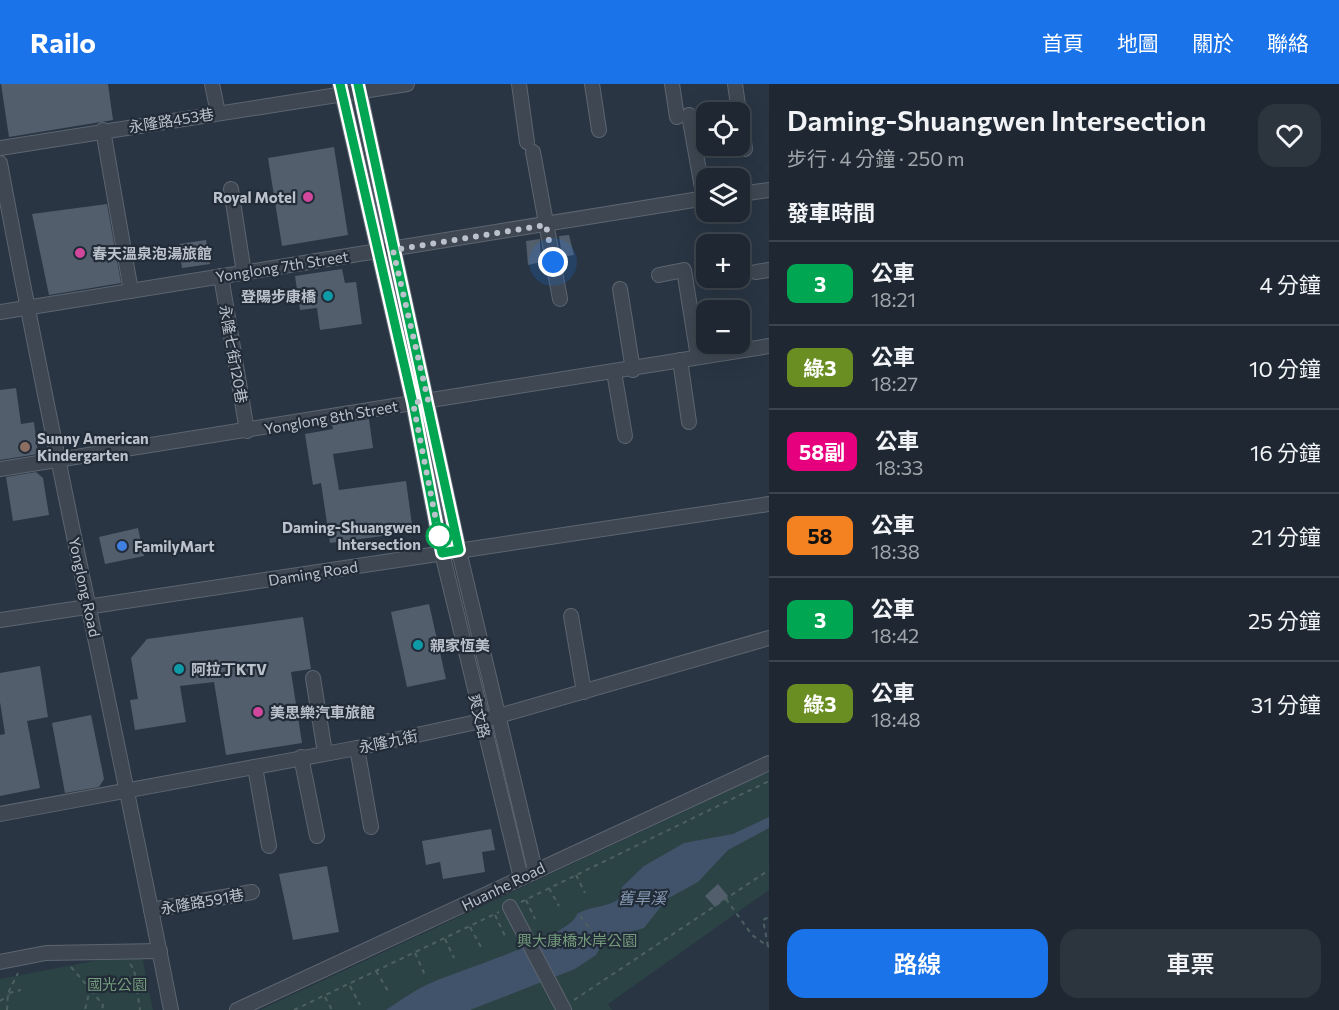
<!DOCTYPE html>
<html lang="zh-TW">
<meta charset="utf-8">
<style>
:root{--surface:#1f2832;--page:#2c343e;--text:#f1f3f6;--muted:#a1a6ac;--line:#3c444d;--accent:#1a73e8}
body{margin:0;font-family:Commissioner,"Noto Sans TC",sans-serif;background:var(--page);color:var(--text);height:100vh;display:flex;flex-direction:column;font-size:22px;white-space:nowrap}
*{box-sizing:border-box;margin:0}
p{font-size:20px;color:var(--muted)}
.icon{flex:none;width:33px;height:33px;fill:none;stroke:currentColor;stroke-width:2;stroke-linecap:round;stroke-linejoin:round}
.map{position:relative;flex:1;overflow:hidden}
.drawer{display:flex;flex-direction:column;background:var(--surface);width:570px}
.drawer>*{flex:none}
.badge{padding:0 12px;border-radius:9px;font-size:21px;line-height:39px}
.buttons{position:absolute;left:696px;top:18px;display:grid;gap:12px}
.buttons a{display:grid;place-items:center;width:54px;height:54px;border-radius:12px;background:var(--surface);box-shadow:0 6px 24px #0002,0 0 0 2px var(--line);font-size:30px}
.you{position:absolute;width:30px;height:30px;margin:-15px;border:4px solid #fff;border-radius:50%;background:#1a73e8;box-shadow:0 0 0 9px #1a73e833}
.map>.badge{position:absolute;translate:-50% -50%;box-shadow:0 0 0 3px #fff}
h2{padding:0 18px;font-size:22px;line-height:54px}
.round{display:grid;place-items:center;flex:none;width:63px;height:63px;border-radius:18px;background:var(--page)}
.overview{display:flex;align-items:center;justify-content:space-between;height:102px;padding:0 18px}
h1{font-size:28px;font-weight:600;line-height:45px}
.cta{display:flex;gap:12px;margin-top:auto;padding:12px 18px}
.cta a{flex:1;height:69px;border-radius:18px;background:var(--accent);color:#fff;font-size:24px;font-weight:600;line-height:69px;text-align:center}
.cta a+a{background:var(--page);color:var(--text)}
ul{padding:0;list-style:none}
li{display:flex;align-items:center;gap:18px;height:84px;padding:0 18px;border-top:2px solid var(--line)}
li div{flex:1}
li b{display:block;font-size:22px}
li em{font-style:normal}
li .badge{min-width:66px;font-weight:700;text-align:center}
header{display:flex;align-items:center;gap:36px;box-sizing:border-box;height:84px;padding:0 30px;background:var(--accent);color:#fff}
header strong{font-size:28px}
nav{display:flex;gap:33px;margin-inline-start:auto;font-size:21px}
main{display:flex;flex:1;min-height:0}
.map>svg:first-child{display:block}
.green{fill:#2c4345}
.water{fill:#40536a}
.building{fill:#535e6d}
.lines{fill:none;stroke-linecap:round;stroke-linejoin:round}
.minor-casing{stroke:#5c6570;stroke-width:16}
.path{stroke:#4c6062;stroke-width:2;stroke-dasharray:4.5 4.5;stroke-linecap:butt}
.minor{stroke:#3e4752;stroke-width:14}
.line-casing{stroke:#fff;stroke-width:14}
.line{stroke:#00a651;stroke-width:9}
.walk{stroke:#bbc2cc;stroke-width:6;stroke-dasharray:0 10.8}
.hotel-dot{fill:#d1479c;stroke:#222c38;stroke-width:2}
.culture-dot{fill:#0f9aa8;stroke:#222c38;stroke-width:2}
.education-dot{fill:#8d6e63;stroke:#222c38;stroke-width:2}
.stop-dot{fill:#fff;stroke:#00a651;stroke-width:3}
.shop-dot{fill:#3f7fe0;stroke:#222c38;stroke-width:2}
.labels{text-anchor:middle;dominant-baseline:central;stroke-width:4.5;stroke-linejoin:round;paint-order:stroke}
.street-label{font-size:15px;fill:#bbc2cc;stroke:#222c38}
.poi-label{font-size:15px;font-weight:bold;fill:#bbc2cc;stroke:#222c38;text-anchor:start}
.stop-label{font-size:15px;font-weight:bold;fill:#bbc2cc;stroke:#222c38;text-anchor:end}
.park-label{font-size:15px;fill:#749b7c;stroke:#222c38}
.water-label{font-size:16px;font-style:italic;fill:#8598b1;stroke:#222c38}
</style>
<header>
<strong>Railo</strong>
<nav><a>首頁</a><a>地圖</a><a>關於</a><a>聯絡</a></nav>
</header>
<main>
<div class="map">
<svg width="769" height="926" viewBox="0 0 769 926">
<rect width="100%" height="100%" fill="#293543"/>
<g class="green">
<polygon points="769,688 769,806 608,920 612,926 260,926"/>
<polygon points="141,868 153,926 0,926 0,895"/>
</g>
<path class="water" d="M 769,733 L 769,744 L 728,766 L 698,798 L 667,815 L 644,844 L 605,855 L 596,871 L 575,885 L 470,926 L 386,926 C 401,916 416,905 433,898 C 457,887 572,852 577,830 C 590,822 606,824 619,815 L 622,803 L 644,782 L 684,759 L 733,750 Z"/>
<g class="building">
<polygon points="1,0 108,0 113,36 9,53"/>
<polygon points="334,63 348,151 282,162 268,74"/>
<polygon points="107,120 121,199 49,211 32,130"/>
<polygon points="569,151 574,171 562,173 559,152"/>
<polygon points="540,155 541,178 528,181 526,157"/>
<polygon points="206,156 210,180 182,184 179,160"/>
<polygon points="342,185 345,199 356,198 362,240 320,246 317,224 300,226 295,192"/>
<polygon points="16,304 21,340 34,338 38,370 0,376 0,306"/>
<polygon points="369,335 373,364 333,370 339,406 406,397 413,448 330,459 321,399 313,401 305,350 333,345 332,341"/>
<polygon points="36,388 43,394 49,431 13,437 6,393"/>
<polygon points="138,444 144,472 105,480 99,453"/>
<polygon points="429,520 446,595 407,603 391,528"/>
<polygon points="303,533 311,585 291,588 302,659 226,671 214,598 180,602 186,638 135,646 130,616 138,615 131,574 147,555"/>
<polygon points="40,582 48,633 27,637 40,704 0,712 0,651 5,650 0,618 0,589"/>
<polygon points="91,631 104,695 99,703 65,709 52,639"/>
<polygon points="491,745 495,766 482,768 485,788 443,795 440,778 426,781 422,757"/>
<polygon points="327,782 339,848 293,856 279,790"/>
<polygon points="718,800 728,812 715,823 705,812"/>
</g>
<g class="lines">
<defs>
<g id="minor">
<polyline points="212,0 218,29"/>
<polyline points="340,0 413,319 442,469 521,794"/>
<polyline points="358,0 459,467 535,786"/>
<polyline points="519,0 527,58"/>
<polyline points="592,0 599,46"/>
<polyline points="672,0 677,33"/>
<polyline points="735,0 739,28"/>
<polyline points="740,29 745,65"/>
<polyline points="689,31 704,115"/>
<polyline points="103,46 131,207"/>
<polyline points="0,64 407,0"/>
<polyline points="533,68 560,215"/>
<path d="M 0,79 C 52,362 116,644 171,926"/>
<polyline points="231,105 244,189"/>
<polyline points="740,110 769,106"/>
<polyline points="756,188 769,186"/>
<polyline points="659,191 684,186 698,273"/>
<polyline points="221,192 247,347"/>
<polyline points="620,205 633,286"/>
<polyline points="0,228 706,114"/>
<polyline points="680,276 689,338"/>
<polyline points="614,288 625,352"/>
<polyline points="0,385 769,262"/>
<polyline points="571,532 584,608"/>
<polyline points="0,536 769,420"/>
<polyline points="313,594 325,669"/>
<polyline points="357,664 371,743"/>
<polyline points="301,673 317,752"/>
<polyline points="255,683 269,762"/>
<polyline points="0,730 357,664 481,637 769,554"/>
<polyline points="510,823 564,926"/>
<polyline points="151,826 252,808"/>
<polyline points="0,878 46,869 160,867"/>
<polyline points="237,926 769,679"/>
</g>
</defs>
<use href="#minor" class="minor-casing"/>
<g class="path">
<polyline points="576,791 585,809"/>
<polyline points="549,804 559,822"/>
<polyline points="726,815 752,851 769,863"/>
<polyline points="526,816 535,835"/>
<polyline points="521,818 769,697"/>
<polyline points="495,831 505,852"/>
<polyline points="580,832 593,849"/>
<polyline points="470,843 481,863"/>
<polyline points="445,855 454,874"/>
<polyline points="768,862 763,836 769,833"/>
<polyline points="415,869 425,891"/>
<polyline points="130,880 134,885 140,926"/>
<polyline points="71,883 90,905 85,926"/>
<polyline points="376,887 388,907"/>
<polyline points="350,902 360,921"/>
<polyline points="91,906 103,921 102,926"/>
<polyline points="9,909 21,906"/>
<polyline points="325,913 332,926"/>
<polyline points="574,916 769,786"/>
<polyline points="0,917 9,911"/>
<polyline points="7,926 8,909 18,889"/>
<polyline points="294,926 499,828"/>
</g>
<use href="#minor" class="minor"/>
</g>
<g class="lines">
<defs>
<polyline id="line" points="340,0 413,319 442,469 459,466 358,0"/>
</defs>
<use href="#line" class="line-casing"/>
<use href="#line" class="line"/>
<polyline class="walk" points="439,452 413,319 428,316 393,166 546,141 553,178"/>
</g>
<g class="hotel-dot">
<circle cx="308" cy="113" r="6"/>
<circle cx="80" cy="169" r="6"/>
<circle cx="258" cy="628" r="6"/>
</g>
<g class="culture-dot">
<circle cx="328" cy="212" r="6"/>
<circle cx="418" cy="561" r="6"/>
<circle cx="179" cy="585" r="6"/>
</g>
<circle class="education-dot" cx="25" cy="363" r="6"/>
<circle class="stop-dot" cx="439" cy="452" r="12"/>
<circle class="shop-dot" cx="122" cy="462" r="6"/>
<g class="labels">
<g class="street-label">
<text transform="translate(171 36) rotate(-9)">永隆路453巷</text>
<text transform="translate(282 182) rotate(-9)">Yonglong 7th Street</text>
<text transform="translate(234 270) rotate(80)">永隆七街120巷</text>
<text transform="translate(331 333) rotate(-10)">Yonglong 8th Street</text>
<text transform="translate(313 489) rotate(-9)">Daming Road</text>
<text transform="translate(85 503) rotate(78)">Yonglong Road</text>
<text transform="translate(480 632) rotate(76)">爽文路</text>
<text transform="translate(388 657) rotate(-12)">永隆九街</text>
<text transform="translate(503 802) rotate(-26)">Huanhe Road</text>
<text transform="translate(202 817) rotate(-10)">永隆路591巷</text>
</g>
<g class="poi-label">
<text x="296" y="113" text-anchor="end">Royal Motel</text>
<text x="92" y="169">春天溫泉泡湯旅館</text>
<text x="316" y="212" text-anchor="end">登陽步康橋</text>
<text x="37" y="354">Sunny American<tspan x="37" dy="17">Kindergarten</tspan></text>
<text x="134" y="462">FamilyMart</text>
<text x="430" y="561">親家恆美</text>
<text x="191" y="585">阿拉丁KTV</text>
<text x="270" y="628">美思樂汽車旅館</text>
</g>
<g class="stop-label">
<text x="421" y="443">Daming-Shuangwen<tspan x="421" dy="17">Intersection</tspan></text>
</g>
<g class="park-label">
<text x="577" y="856">興大康橋水岸公園</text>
<text x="117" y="900">國光公園</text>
</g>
<g class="water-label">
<text x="642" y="813">舊旱溪</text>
</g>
</g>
</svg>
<div class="buttons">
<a><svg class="icon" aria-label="locate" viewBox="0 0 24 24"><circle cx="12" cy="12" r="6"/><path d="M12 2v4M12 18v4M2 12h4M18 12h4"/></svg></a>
<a><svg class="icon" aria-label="layers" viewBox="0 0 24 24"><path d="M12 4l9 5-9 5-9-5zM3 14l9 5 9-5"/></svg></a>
<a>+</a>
<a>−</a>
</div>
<div class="you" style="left:553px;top:178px"></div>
</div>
<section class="drawer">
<div class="overview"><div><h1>Daming-Shuangwen Intersection</h1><p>步行 · 4 分鐘 · 250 m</p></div><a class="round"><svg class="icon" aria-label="heart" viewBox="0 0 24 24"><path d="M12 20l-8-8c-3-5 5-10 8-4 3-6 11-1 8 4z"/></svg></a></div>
<h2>發車時間</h2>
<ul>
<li><span class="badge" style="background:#00a651;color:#fff">3</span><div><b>公車</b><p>18:21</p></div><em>4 分鐘</em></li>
<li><span class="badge" style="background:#6b8e23;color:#fff">綠3</span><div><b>公車</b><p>18:27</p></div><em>10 分鐘</em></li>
<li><span class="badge" style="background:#e6007e;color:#fff">58副</span><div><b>公車</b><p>18:33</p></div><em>16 分鐘</em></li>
<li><span class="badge" style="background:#f58220;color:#111">58</span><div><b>公車</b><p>18:38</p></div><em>21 分鐘</em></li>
<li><span class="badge" style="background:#00a651;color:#fff">3</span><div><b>公車</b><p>18:42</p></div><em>25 分鐘</em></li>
<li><span class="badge" style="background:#6b8e23;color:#fff">綠3</span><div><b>公車</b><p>18:48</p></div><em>31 分鐘</em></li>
</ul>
<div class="cta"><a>路線</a><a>車票</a></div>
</section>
</main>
